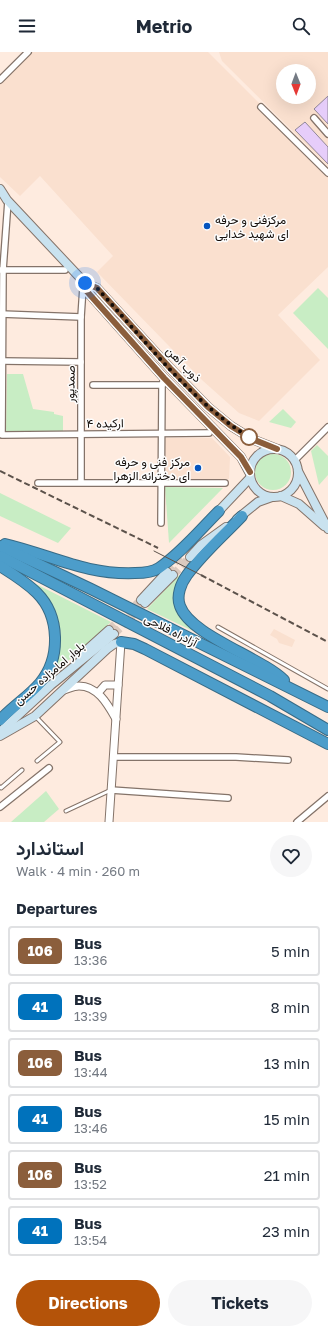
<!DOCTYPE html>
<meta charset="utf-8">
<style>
:root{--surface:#fff;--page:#f6f6f7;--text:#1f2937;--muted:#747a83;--line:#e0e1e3;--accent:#b45309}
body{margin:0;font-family:"Golos Text",Vazirmatn,sans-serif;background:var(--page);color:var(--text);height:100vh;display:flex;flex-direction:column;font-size:15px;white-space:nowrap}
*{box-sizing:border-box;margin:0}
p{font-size:13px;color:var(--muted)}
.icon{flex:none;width:22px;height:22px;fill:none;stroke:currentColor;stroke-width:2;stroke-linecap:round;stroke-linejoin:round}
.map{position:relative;height:770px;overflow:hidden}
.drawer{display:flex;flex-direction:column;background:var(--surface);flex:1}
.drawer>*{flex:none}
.badge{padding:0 8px;border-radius:6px;font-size:14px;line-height:26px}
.needle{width:26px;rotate:179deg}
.fabs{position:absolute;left:276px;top:12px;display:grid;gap:8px}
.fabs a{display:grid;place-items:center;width:40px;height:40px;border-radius:50%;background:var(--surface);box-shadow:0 4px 16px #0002;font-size:20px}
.you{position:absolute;width:20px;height:20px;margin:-10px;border:3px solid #fff;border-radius:50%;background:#1a73e8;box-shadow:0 0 0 6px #1a73e833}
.map>.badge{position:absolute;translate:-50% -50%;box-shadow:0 0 0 2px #fff}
h2{padding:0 16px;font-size:15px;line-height:36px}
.round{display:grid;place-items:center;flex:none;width:42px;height:42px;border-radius:21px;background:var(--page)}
.summary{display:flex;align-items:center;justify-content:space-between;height:68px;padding:0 16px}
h1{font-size:19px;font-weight:700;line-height:30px}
.primary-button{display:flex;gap:8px;margin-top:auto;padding:8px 16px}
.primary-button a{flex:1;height:46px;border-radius:24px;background:var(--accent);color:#fff;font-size:16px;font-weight:700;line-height:46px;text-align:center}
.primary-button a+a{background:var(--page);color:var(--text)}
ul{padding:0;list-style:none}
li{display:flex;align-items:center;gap:12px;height:50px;margin:0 8px 6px;padding:0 8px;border:2px solid var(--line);border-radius:4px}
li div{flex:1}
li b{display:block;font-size:15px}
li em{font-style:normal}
li .badge{min-width:44px;font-weight:700;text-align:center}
header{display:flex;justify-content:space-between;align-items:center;height:52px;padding:0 16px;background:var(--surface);font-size:18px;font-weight:700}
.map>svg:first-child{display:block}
.built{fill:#fae0cf;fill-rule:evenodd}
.green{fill:#c8edc4}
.building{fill:#e6cdfa;stroke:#908798}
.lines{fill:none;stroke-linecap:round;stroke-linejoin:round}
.secondary-tunnel{stroke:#dbcabf;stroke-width:8;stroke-dasharray:8 4;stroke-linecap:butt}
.service-casing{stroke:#847369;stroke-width:5}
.minor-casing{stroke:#847369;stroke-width:8}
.tertiary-casing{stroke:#847369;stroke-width:9}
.secondary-casing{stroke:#847369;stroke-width:10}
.motorway-casing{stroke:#386b86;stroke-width:12}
.service{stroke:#fff;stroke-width:3}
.minor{stroke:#fff;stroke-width:5.5}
.tertiary{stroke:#fff;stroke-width:7}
.secondary{stroke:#c9e2ef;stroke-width:8}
.motorway{stroke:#4c9dca;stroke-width:10}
.tram{stroke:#5c524b;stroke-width:1}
.rail{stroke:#5c524b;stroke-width:2;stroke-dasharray:6 3;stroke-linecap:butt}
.line-casing{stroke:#fff;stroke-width:9}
.line{stroke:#8b5e3c;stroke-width:6}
.walk{stroke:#130d09;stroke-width:4;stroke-dasharray:0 7.2}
.poi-dot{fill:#0554be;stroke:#fdfdfd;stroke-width:1.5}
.stop-dot{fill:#fff;stroke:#8b5e3c;stroke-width:2}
.labels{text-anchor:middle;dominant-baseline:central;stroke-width:3;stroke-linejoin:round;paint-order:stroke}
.poi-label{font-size:12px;fill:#130d09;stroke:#fdfdfd;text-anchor:start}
.street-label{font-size:12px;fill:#130d09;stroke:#fdfdfd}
</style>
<header><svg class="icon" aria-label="menu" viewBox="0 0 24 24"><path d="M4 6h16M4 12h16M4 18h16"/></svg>Metrio<svg class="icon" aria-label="search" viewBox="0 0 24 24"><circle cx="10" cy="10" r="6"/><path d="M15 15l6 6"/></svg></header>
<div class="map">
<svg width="328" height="770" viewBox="0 0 328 770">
<rect width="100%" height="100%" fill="#feebdf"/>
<g class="built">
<polygon points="29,0 208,0 328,120 328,215 278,263 320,308 259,369 239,361 202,328 97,220 113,204 40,124 20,144 0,125 0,28"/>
<path d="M 219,0 L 328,0 L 328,114 L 222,9 ZM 283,19 L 309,19 L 309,45 L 283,45 Z"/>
<polygon points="165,386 212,386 230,405 229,427 166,427"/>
<polygon points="274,577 295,588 292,595 279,591 277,587 270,583"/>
</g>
<g class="green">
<polygon points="318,236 328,246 328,297 293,261"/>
<polygon points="7,322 23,322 33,357 54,360 54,362 63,364 63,379 6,380"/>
<polygon points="283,357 296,370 291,376 269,370"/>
<polygon points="317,393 328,404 328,423 319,433 311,399"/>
<circle cx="273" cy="420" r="18"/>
<polygon points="165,435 223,436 169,491"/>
<polygon points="0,441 71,476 58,491 0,464"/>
<polygon points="179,523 181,526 181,563 193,579 147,557"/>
<path d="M 34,531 L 111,570 L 46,629 C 68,591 66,563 34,531 Z"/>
<polygon points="46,739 59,757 44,770 11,770"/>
</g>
<g class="building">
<polygon points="328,44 328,72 314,57"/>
<polygon points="305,70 328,95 328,112 295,78"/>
</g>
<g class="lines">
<g class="secondary-tunnel">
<polyline points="167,520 180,504"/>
<polyline points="173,523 190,505"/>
<polyline points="109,578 141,548"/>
<polyline points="114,582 145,551"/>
</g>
<defs>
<g id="service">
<polyline points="218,575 328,637"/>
<polyline points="36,665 60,690 37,709"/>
<polyline points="0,735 1,736 22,718"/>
<polyline points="66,759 111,738"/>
</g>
<g id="minor">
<polyline points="0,28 28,0"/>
<polyline points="261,55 328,121"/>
<polyline points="314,66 328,82"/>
<polyline points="8,149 3,218 2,383 209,381"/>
<polyline points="1,218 65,218"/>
<polyline points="1,262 81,265"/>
<polyline points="3,309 81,310"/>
<polyline points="93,333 162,333"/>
<polyline points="294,409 328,375"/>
<polyline points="81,430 81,265 83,235"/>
<polyline points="38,431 225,431"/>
<polyline points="161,471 162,333 164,326"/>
<polyline points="113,705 236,705 288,708"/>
<polyline points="111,738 228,746"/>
<polyline points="0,755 49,716"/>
<polyline points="297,770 328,744"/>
</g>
<g id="tertiary">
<path d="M 64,638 C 68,637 74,634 79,634 C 98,634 108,653 116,667"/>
<polyline points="98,641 105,633 118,633"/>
<polyline points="109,770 121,590"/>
</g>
<g id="secondary">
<polyline points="0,137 7,148 85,231 97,236 170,316 208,355 231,374 252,387 277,397"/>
<polyline points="85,231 83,235 91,244 164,326 241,405 249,420"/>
<circle cx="274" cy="421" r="24"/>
<polyline points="298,419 328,477"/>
<polyline points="281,444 299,452 324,474"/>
<polyline points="215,463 250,426"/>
<polyline points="237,467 258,450 272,445"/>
<polyline points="190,505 201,493 226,475"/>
<polyline points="141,548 167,520"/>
<polyline points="145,551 173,523"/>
<polyline points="80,604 109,578"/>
<polyline points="0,680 51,633 114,582"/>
<polyline points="0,684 35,664 107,597 114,592 121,590"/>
</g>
<g id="motorway">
<path d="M 242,464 C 224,483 203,501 187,523 C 181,531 176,544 180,554 C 190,583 260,605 284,628"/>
<path d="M 5,492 C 52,503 85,523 135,521 C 143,521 153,520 159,516 C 181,501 200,478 219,459"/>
<polyline points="0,494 91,537 328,655"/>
<polyline points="0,504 270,644 328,678"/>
<path d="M 0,514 C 13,522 26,530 37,541 C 60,564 61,606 40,631 C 29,644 12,655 0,668"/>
<polyline points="121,590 134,592 145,597 328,692"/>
</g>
</defs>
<use href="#service" class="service-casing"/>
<use href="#minor" class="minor-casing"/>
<use href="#tertiary" class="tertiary-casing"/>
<use href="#secondary" class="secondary-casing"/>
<use href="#motorway" class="motorway-casing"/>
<use href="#service" class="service"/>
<use href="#minor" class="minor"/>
<use href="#tertiary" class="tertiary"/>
<use href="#secondary" class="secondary"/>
<use href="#motorway" class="motorway"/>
<polyline class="tram" points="154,499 201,523"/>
<g class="rail">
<polyline points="0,419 158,496"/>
<polyline points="201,523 328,590"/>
</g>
</g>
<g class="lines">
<defs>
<polyline id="line" points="250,420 241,405 164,326 91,244 83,235 85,231 97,236 170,316 208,355 231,374 252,387 277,397"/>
</defs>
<use href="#line" class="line-casing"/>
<use href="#line" class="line"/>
<path class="walk" d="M 85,231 L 97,236 C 144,287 192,351 252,387 L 249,385"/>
</g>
<g class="poi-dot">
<circle cx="207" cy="174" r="4"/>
<circle cx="198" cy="416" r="4"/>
</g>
<circle class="stop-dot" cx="249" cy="385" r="8"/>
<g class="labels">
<g class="poi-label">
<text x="215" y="167">مرکزفنی و حرفه<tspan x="215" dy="14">ای شهید خدایی</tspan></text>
<text x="190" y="409" text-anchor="end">مرکز فنی و حرفه<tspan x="190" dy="14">ای دخترانه الزهرا</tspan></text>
</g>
<g class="street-label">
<text transform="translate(184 312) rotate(46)">ذوب آهن</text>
<text transform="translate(70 332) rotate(-89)">صمدپور</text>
<text transform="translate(105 371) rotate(-1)">ارکیده ۴</text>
<text transform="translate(171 578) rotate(27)">آزادراه فلاحی</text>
<text transform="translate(49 621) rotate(-41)">بلوار امامزاده حسن</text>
</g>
</g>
</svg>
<div class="fabs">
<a><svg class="needle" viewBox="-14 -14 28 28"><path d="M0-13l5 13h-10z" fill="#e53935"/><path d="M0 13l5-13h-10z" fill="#747a83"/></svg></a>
</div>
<div class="you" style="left:85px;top:231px"></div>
</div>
<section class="drawer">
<div class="summary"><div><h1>استاندارد</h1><p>Walk · 4 min · 260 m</p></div><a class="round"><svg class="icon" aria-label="heart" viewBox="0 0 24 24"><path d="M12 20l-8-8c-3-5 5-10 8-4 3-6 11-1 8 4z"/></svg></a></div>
<h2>Departures</h2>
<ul>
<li><span class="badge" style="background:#8b5e3c;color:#fff">106</span><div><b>Bus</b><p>13:36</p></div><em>5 min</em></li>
<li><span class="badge" style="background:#0072bc;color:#fff">41</span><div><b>Bus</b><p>13:39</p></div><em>8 min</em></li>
<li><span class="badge" style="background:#8b5e3c;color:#fff">106</span><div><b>Bus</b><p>13:44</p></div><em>13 min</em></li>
<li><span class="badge" style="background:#0072bc;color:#fff">41</span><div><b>Bus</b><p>13:46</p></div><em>15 min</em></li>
<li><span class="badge" style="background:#8b5e3c;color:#fff">106</span><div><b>Bus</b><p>13:52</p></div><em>21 min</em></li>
<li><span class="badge" style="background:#0072bc;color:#fff">41</span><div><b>Bus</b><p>13:54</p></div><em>23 min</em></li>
</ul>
<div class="primary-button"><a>Directions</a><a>Tickets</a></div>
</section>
